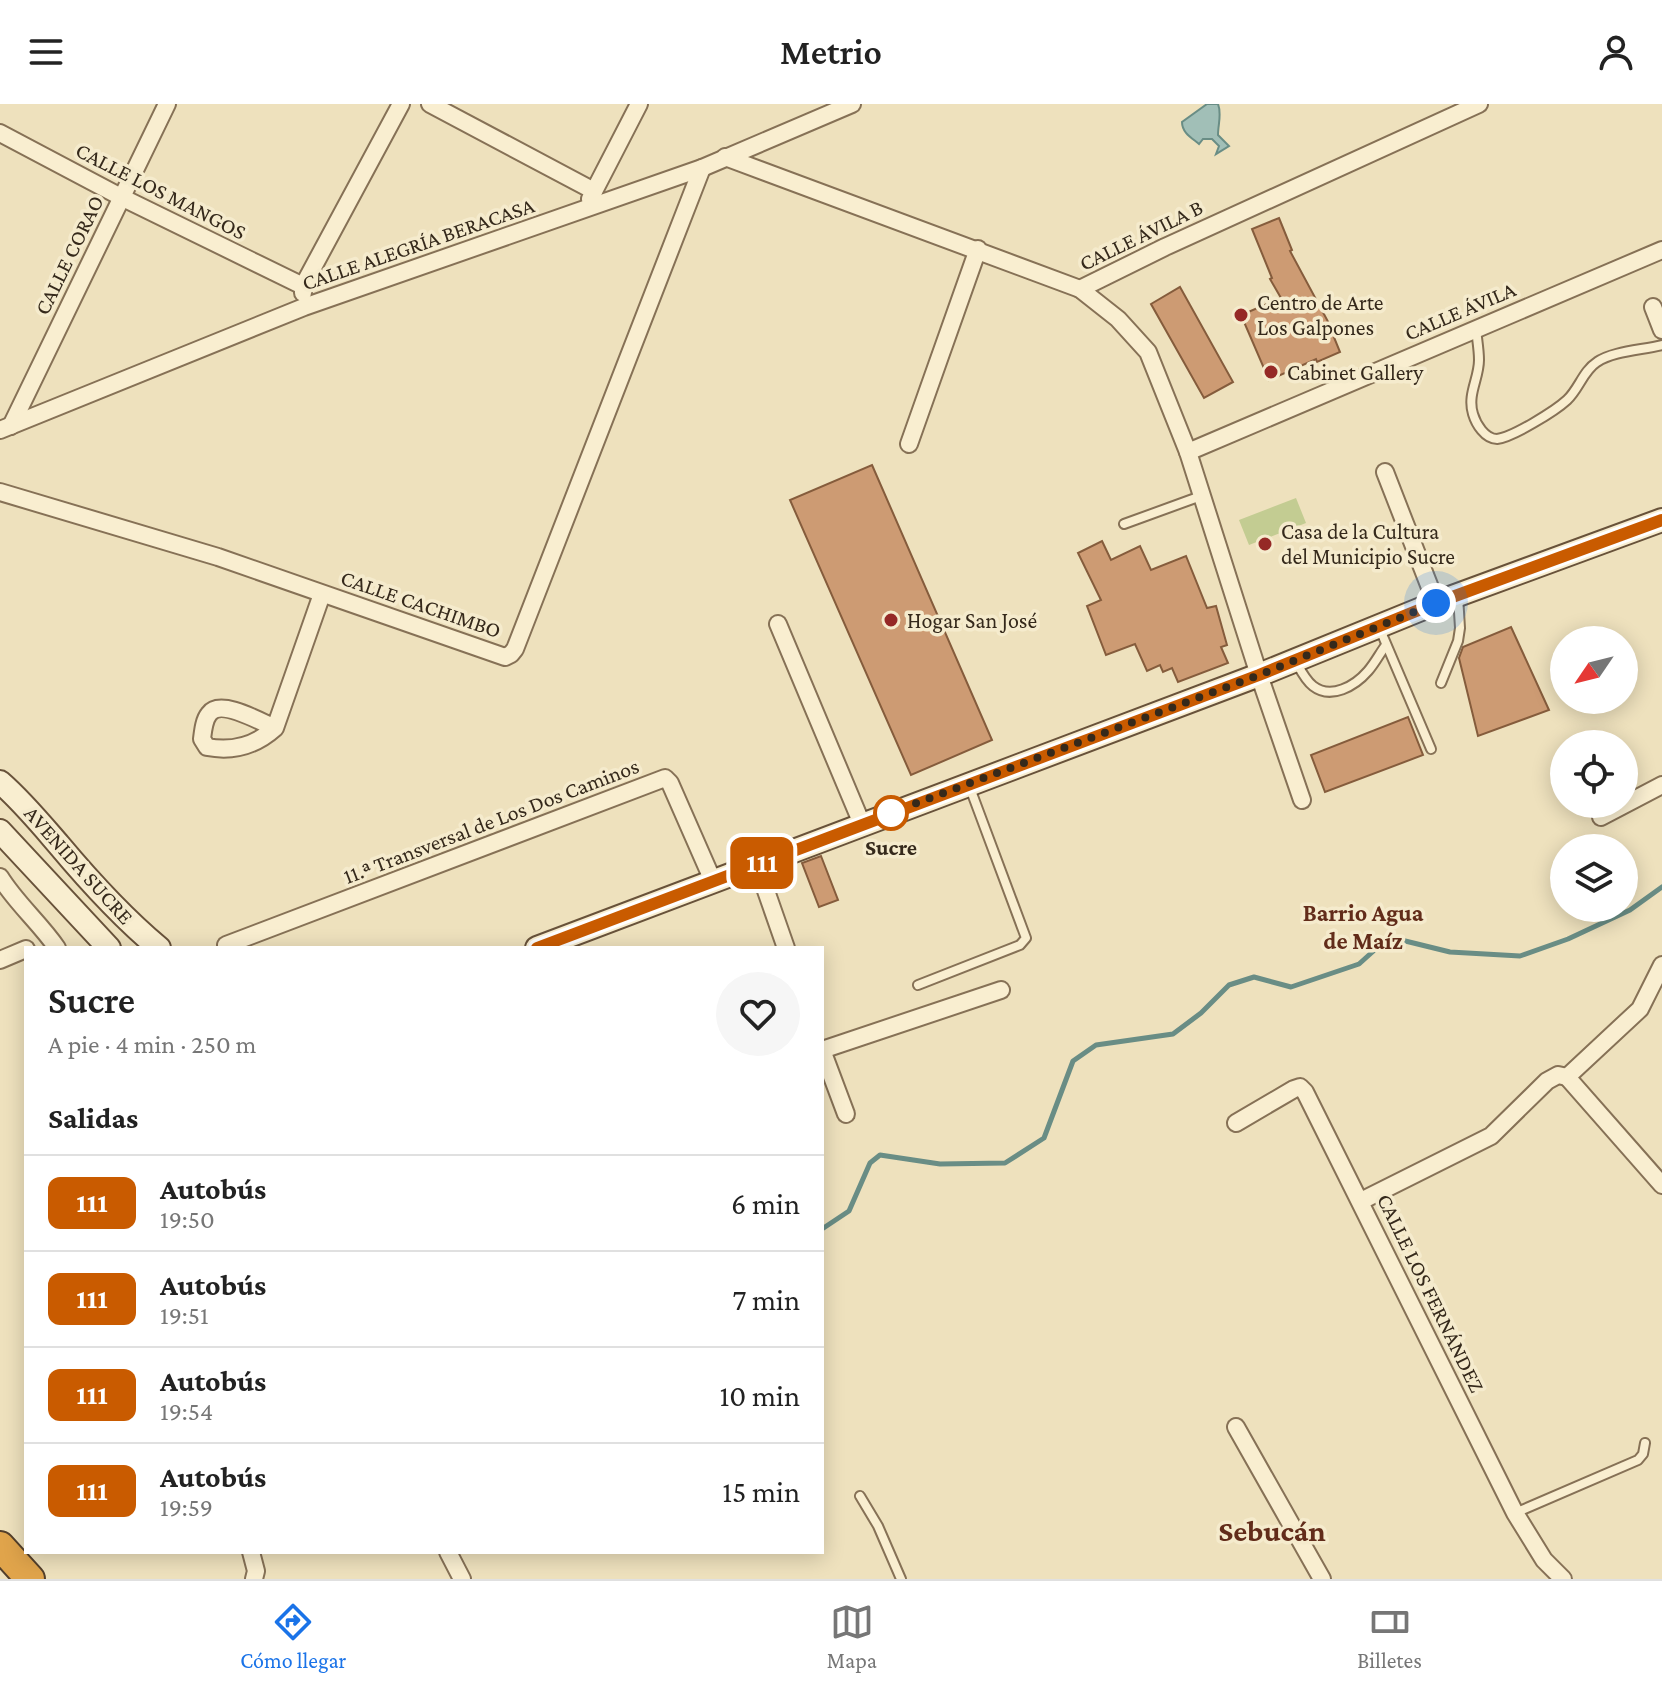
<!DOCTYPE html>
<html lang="es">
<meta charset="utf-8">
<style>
:root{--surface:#fff;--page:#f6f6f6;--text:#222;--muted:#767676;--line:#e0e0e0;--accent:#1a73e8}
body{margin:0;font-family:"Crimson Pro",serif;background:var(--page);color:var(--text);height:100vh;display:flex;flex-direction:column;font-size:30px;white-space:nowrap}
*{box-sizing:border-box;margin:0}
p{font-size:26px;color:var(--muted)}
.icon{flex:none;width:44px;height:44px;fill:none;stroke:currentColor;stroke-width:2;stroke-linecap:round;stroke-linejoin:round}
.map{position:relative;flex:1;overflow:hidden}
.drawer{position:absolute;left:24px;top:842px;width:800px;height:608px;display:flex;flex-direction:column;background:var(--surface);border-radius:0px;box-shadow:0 4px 20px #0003}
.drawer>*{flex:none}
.badge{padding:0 16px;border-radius:12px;font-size:28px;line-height:52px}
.needle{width:52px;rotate:235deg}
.buttons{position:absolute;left:1550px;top:522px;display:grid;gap:16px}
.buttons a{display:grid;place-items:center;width:88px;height:88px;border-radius:50%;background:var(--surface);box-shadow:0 4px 20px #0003;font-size:40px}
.you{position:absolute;width:40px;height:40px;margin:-20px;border:6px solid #fff;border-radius:50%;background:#1a73e8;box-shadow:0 0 0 12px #1a73e833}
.map>.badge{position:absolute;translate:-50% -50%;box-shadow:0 0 0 4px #fff}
h2{padding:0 24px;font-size:30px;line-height:72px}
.round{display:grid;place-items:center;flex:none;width:84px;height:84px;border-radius:42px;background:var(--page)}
.headline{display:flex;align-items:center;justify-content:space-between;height:136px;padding:0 24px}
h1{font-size:38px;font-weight:600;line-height:60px}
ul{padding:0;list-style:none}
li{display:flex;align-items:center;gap:24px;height:96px;padding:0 24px;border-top:2px solid var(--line)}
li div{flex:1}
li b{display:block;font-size:30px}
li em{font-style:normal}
li .badge{min-width:88px;font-weight:700;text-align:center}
header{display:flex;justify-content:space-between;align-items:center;height:104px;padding:0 24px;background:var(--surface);font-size:36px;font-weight:600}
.tabs{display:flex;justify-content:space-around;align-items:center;height:112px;border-top:2px solid var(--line);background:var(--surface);font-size:22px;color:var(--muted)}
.tabs a{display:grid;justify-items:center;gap:4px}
.tabs .current{color:var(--accent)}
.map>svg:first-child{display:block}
.green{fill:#c3cc92}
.water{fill:#a1bfb7;stroke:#698d85;stroke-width:2}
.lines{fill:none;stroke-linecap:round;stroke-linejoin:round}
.stream{stroke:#698d85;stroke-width:5}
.building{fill:#cd9b73;stroke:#855c3c;stroke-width:2}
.lane-casing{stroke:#867156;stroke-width:12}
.street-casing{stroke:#867156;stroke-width:20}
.secondary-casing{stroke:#68523a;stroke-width:26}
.highway-casing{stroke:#533f2b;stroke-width:32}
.lane{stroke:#f9eed0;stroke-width:8}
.street{stroke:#f9eed0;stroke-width:16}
.secondary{stroke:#f9eed0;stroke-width:22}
.highway{stroke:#e0a44b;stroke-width:28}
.line-casing{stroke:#fff;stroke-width:18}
.line{stroke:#c95b00;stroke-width:12}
.walk{stroke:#35291b;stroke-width:8;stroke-dasharray:0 14.4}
.poi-dot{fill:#952926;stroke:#f5ebcd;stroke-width:3}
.stop-dot{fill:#fff;stroke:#c95b00;stroke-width:4}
.labels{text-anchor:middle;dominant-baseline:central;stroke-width:7;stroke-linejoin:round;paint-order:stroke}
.street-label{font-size:22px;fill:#35291b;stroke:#f5ebcd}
.poi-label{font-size:22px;fill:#35291b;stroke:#f5ebcd;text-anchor:start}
.stop-label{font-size:22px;font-weight:bold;fill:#35291b;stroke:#f5ebcd}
.neighbourhood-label{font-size:24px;font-weight:bold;fill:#622c1a;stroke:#f5ebcd}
.district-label{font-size:30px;font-weight:bold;fill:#622c1a;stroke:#f5ebcd}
</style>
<header><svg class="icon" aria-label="menu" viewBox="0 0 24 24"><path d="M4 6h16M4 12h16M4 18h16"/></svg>Metrio<svg class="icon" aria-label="person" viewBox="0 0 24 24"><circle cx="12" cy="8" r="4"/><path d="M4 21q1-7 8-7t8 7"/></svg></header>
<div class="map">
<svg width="1662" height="1475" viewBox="0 0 1662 1475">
<rect width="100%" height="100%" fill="#eee1bd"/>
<polygon class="green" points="1296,394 1306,419 1249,441 1239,416"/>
<path class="water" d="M 1207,0 L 1218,0 C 1222,10 1218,20 1218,31 L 1229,42 L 1216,50 L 1219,42 L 1212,35 L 1203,35 L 1199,40 C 1192,34 1182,29 1182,18 Z"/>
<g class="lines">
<polyline class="stream" points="822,1125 849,1107 870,1059 880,1051 940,1060 1005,1059 1044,1034 1073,957 1096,941 1173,930 1201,909 1229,881 1254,873 1291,883 1359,860 1389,833 1450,848 1520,852 1568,835 1630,806 1662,783"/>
</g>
<g class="building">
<polygon points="1279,114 1292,146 1290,147 1332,225 1331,226 1340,248 1317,258 1316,255 1269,276 1241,211 1281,194 1270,175 1272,174 1252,125"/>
<polygon points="1180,183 1233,278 1204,294 1151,200"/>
<polygon points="872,361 992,636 911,671 790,396"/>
<polygon points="1102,437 1111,456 1140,442 1151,466 1186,452 1207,504 1216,502 1227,541 1221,543 1228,559 1178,578 1172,564 1163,568 1160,561 1147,567 1135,540 1106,551 1087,502 1101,496 1078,449"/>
<polygon points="1511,523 1549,606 1478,632 1459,554 1463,543"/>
<polygon points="1408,613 1423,651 1325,688 1311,651"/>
<polygon points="821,752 838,796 819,803 802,759"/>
</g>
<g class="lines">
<defs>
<g id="lane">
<path d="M 1476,225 C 1477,235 1479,246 1479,256 C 1479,275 1467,290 1473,310 C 1476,320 1485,335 1497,335 C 1513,333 1555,307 1567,296 C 1579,285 1583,267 1597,258 C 1613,247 1643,246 1662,241"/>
<polyline points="1124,420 1201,392"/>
<polyline points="1379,523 1431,645"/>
<path d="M 1295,556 C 1300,565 1305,576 1313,582 C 1331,596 1355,582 1368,567 C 1375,559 1380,549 1386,541"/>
<polyline points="1441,579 1458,537 1460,524 1458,492"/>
<polyline points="918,881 1020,841 1026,834 970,684"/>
<polyline points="860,1392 878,1422 901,1475"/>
<polyline points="1515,1409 1638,1356 1643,1350 1645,1339"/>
</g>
<g id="street">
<polyline points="430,0 594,87"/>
<polyline points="0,29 121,93 303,182"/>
<polyline points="725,53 1080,185 1118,215 1148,248 1188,348 1259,571 1302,696"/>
<polyline points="590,95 639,0"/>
<polyline points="1080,185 1165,143 1479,0"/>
<polyline points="303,189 303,182 401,0"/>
<polyline points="1653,203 1662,226"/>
<polyline points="11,322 167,0"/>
<polyline points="0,326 304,203 702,64 852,0"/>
<polyline points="909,340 978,145"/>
<polyline points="1188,348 1662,146"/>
<polyline points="1385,368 1436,499"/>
<polyline points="0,388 218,453 505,553 511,550 515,545 702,64"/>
<polyline points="778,520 862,720"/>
<path d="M 275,624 C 261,618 220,594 209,610 C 204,616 203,627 202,635 L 207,643 C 233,648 256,641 275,624 L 322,490"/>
<polyline points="1601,713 1662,681"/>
<polyline points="757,761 786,844"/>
<path d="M 0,773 C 16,799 40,819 57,844"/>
<polyline points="226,841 665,674 670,679 713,777"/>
<polyline points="0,856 26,845"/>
<polyline points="822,946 1001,886"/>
<polyline points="822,946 846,1010"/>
<polyline points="1567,973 1640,905 1662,861"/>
<polyline points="1567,973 1662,1081"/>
<polyline points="1236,1019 1294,985 1300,983 1305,988 1515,1409 1544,1456 1563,1475"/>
<polyline points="1361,1097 1491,1032 1547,977 1558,971 1567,973"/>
<polyline points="1236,1323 1322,1475"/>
<polyline points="251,1448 256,1467 254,1475"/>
<polyline points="448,1448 462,1475"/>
</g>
<g id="secondary">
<path d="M 0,678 C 22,697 40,719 59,741 C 90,778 123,814 159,844"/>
<polyline points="0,727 109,844"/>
<polyline points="537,844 1259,571 1436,499 1662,416"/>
</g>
<polyline id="highway" points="0,1442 30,1475"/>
</defs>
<use href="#lane" class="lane-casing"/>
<use href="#street" class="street-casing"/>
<use href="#secondary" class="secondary-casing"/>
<use href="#highway" class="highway-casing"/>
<use href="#lane" class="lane"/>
<use href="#street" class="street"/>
<use href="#secondary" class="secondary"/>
<use href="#highway" class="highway"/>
</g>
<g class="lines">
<defs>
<polyline id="line" points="537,844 1259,571 1436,499 1662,416"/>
</defs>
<use href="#line" class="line-casing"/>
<use href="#line" class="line"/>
<polyline class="walk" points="891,709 890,709 1259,571 1436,499"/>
</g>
<g class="poi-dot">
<circle cx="1241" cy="211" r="8"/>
<circle cx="1271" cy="268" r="8"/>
<circle cx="1265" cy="440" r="8"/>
<circle cx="891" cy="516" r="8"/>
</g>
<circle class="stop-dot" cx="891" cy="709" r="16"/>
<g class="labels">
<g class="street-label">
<text transform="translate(161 87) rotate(27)">CALLE LOS MANGOS</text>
<text transform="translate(1141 131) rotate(-26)">CALLE ÁVILA B</text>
<text transform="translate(418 140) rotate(-19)">CALLE ALEGRÍA BERACASA</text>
<text transform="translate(69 151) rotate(-64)">CALLE CORAO</text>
<text transform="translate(1460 207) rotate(-23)">CALLE ÁVILA</text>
<text transform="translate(421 500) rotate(19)">CALLE CACHIMBO</text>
<text transform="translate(491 717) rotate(-21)">11.ª Transversal de Los Dos Caminos</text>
<text transform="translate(79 761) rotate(48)">AVENIDA SUCRE</text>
<text transform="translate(1431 1189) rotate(64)">CALLE LOS FERNÁNDEZ</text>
</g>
<g class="poi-label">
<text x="1257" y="198">Centro de Arte<tspan x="1257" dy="25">Los Galpones</tspan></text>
<text x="1287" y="268">Cabinet Gallery</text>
<text x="1281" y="427">Casa de la Cultura<tspan x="1281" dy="25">del Municipio Sucre</tspan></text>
<text x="907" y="516">Hogar San José</text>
</g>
<g class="stop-label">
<text x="891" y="743">Sucre</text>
</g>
<g class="neighbourhood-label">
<text x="1363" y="808">Barrio Agua<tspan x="1363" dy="28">de Maíz</tspan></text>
</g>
<g class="district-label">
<text x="1272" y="1426">Sebucán</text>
</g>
</g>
</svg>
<div class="buttons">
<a><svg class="needle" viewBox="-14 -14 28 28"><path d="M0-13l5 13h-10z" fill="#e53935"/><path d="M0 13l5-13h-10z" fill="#767676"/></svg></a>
<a><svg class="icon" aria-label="locate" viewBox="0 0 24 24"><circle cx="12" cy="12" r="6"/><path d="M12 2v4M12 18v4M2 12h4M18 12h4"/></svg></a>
<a><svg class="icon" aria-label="layers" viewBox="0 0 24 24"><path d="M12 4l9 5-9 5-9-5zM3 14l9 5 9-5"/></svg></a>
</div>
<div class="you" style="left:1436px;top:499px"></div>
<b class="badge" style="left:762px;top:759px;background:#c95b00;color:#fff">111</b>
<section class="drawer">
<div class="headline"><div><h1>Sucre</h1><p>A pie · 4 min · 250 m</p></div><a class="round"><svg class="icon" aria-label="heart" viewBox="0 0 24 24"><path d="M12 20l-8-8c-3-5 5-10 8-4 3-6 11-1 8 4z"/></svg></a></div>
<h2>Salidas</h2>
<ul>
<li><span class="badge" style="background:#c95b00;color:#fff">111</span><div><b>Autobús</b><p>19:50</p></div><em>6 min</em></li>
<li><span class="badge" style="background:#c95b00;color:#fff">111</span><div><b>Autobús</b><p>19:51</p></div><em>7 min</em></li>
<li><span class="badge" style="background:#c95b00;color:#fff">111</span><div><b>Autobús</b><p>19:54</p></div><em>10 min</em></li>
<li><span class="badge" style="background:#c95b00;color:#fff">111</span><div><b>Autobús</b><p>19:59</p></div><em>15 min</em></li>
</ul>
</section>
</div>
<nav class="tabs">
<a class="current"><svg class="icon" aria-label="directions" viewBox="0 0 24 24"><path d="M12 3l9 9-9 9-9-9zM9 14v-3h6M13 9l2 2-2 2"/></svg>Cómo llegar</a>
<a><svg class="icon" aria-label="map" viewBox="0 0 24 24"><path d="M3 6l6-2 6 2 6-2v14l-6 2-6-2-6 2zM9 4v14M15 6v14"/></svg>Mapa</a>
<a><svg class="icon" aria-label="tickets" viewBox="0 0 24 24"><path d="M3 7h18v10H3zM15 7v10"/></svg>Billetes</a>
</nav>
